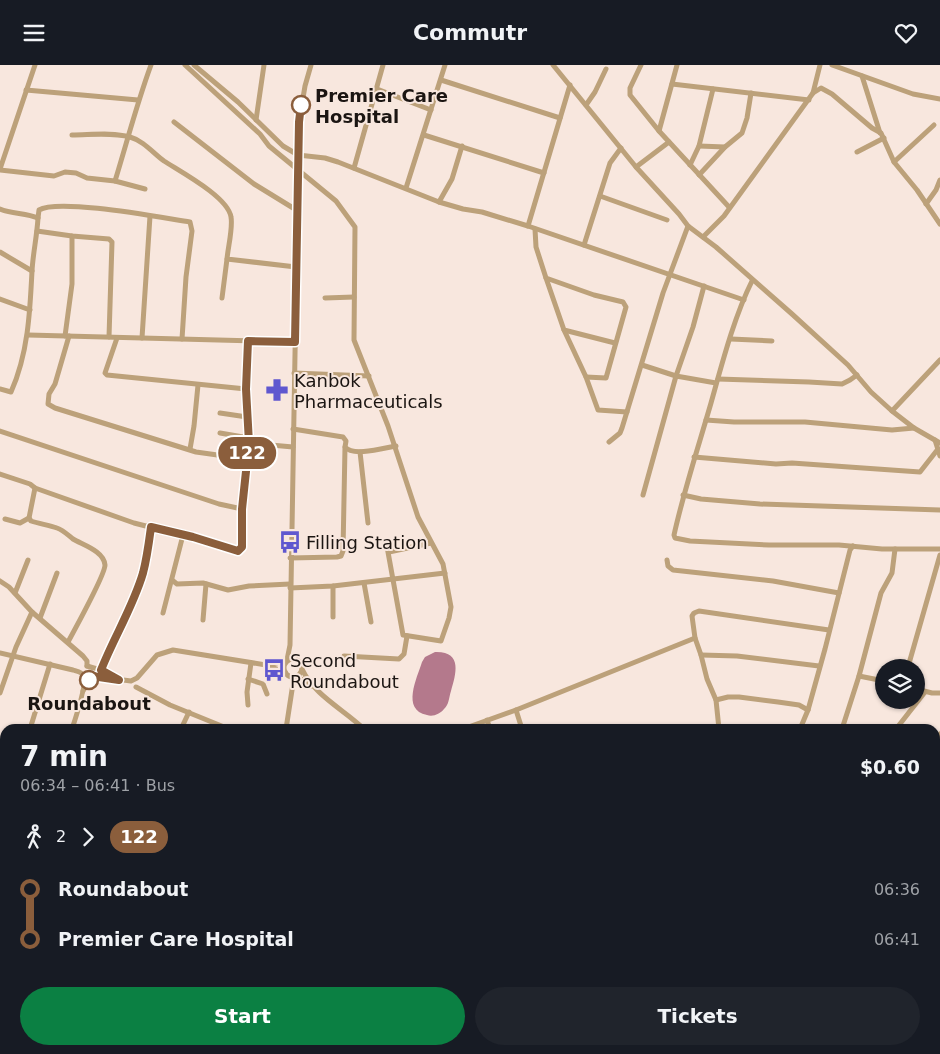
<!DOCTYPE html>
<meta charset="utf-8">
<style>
:root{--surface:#171b24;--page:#20242c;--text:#f1f3f6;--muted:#9ea1a6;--accent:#0b8043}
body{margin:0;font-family:"DejaVu Sans",sans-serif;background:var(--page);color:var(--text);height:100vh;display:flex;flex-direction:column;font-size:19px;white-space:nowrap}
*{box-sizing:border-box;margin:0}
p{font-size:16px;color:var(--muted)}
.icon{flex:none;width:28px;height:28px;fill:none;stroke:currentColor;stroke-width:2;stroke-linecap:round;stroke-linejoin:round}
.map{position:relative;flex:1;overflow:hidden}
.details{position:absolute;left:0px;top:659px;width:940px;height:331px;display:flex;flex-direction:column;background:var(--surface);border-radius:15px 15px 0 0;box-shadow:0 1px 4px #0004}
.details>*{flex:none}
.badge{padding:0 10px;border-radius:16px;font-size:18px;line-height:32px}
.buttons{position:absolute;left:875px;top:594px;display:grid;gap:10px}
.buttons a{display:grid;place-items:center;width:50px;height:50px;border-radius:50%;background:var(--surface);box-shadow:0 1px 4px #0004;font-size:25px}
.map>.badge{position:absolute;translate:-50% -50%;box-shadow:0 0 0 2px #fff}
.legs{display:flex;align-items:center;gap:8px;height:55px;padding:0 20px;font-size:16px}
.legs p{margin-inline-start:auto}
.headline{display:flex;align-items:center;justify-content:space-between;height:85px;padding:0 20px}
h1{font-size:28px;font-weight:800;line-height:38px}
.primary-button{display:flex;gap:10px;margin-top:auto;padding:10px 20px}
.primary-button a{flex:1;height:58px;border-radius:30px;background:var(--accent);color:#fff;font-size:20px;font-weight:800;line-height:58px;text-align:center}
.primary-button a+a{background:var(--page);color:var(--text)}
ul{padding:0 20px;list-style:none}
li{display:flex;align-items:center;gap:18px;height:50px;font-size:19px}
li i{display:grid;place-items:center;width:8px;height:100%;margin:0 6px;background:currentColor}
li i::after{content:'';width:12px;height:12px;margin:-6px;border:4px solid;border-radius:50%;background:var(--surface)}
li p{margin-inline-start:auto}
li:first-child i{background:linear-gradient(#0000 50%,currentColor 0)}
li:last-child i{background:linear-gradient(currentColor 50%,#0000 0)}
header{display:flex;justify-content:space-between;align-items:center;height:65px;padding:0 20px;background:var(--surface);font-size:22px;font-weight:800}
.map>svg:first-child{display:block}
.water{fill:#b4798c}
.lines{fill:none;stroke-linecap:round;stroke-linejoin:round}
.minor{stroke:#bca17a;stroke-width:5}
.line-1-casing{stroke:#fff;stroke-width:11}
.line-1{stroke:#8b5e3c;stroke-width:8}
.stop-1-dot{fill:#fff;stroke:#8b5e3c;stroke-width:2.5}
.labels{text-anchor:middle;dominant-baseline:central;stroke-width:4;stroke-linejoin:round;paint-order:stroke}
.stop-label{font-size:18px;font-weight:bold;fill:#1b1512;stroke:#f8e7de;text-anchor:start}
.poi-label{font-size:18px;fill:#1b1512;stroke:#f8e7de;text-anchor:start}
</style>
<header><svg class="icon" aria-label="menu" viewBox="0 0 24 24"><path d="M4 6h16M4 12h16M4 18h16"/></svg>Commutr<svg class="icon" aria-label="heart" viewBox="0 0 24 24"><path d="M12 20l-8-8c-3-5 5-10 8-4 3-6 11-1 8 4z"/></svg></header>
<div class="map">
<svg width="940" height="989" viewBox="0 0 940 989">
<rect width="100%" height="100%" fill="#f8e7de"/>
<path class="water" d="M 435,587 C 463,586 456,609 451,626 C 449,632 449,640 444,644 C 440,649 433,652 427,650 C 401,645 417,613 422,597 L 425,592 Z"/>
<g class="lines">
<g class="minor">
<polyline points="185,0 260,69 269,81 336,136 355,162 354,275 388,361 418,452 443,499 451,542 449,553 441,576 403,570 386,476"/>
<polyline points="194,0 238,37 283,81 298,90 325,93 338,97 439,137 463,144 482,147 528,161 744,235"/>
<polyline points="553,0 636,102 679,149 688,161 716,182 792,249 848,300 871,327 892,346 914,363 940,378"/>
<polyline points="641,0 630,23 630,30 659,66 729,142"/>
<polyline points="832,0 913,29 940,34"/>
<polyline points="862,11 880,68"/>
<polyline points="441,15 560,53"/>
<polyline points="672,19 809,35"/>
<polyline points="377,24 431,45"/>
<polyline points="26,25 138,35"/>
<polyline points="813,28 820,0"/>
<polyline points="586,40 595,27 606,4"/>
<polyline points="256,55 264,0"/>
<polyline points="174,57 254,119 298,146"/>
<polyline points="659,66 677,0"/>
<path d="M 72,70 C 90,70 112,67 130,72 C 144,76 153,88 164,96 C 181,107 228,132 231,152 C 233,163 228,182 227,194 L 296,202"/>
<polyline points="424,70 544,108"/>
<polyline points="699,81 725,82"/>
<polyline points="857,87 884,73"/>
<polyline points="894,97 934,60"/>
<polyline points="690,100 699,81 713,24"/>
<polyline points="636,102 669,77"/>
<polyline points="354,103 383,0"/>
<polyline points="0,104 35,0"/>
<polyline points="0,105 54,111 65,107 76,108 87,113 115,116 145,124"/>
<polyline points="699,110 725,82 742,68 747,53 751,28"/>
<path d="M 115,116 C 127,77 137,38 151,0"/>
<polyline points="406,123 445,0"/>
<polyline points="600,131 667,155"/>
<polyline points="439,137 452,114 462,81"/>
<polyline points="926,139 936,125 940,115"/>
<path d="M 0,144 C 12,149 26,148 38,153"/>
<polyline points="528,161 570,20"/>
<polyline points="535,164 536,182 546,213 594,230 623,237 626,242 606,313 586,312"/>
<polyline points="37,166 72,171 109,174 112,177 109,272"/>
<polyline points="703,172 724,151 813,28 821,23 832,29 872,63 881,68 894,97 917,125 940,159"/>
<polyline points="584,180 610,98 621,83"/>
<polyline points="0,187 32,206"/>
<polyline points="546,213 564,265 615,278"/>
<path d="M 752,216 C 734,252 722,299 711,338 C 698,383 684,425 674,470 L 675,473 L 690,476 L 769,480 L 839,480 L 882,484 L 940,484"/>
<polyline points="222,233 227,194"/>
<polyline points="325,233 354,232"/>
<polyline points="0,234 30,245"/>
<polyline points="564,265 586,312 598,345 627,347"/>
<polyline points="28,270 295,277"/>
<polyline points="65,271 72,219 72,171"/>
<polyline points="69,271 55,319 49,329 48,339 55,343 196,387 246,394"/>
<polyline points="117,273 105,308 107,310 246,324"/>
<polyline points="142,273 150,151"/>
<polyline points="731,274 772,276"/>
<polyline points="642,300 676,311 716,318"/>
<polyline points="294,308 369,311"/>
<polyline points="718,314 809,317 842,319 850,315 857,310"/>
<path d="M 0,324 L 11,327 C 28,289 30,247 32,206 C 33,188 37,171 38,153 L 39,145 C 59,133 163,153 190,157 L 192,166 L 186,212 L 182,274"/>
<polyline points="892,346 940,295"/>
<polyline points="220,348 247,352"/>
<polyline points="706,355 734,357 805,357 892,365 914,363"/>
<path d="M 293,364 L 343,372 L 346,376 L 345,382 C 353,392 384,383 396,381"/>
<polyline points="0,366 219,439 242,444"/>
<polyline points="220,368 249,373"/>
<polyline points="935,375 940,391"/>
<polyline points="609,377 620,368 622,363 663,228 688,161"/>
<polyline points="249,378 293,382"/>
<polyline points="190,384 194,361 198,320"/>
<polyline points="360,387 368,458"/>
<polyline points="694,392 776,399 792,398 920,407 938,384"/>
<polyline points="0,409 30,419 35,423 134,458 240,485 243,477 242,444 249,378 246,324 249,276"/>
<path d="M 35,423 L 29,453 L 31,456 C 40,459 49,460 57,463 C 63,465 68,470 73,474 C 83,480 104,486 105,500 C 105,509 74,566 68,577"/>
<polyline points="643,430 676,311 693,262 704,221"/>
<polyline points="683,430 701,434 760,439 940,445"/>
<polyline points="5,454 20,458 29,453"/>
<polyline points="389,487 431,478"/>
<polyline points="290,493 337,492 341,491 343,486 345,382"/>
<polyline points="667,495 668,501 673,505 773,516 839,528"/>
<polyline points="172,515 177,519 203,518 228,525 249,521 290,519"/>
<polyline points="0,516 9,522 32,547 83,591 87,596 87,601"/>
<polyline points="364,518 371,557"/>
<polyline points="333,521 333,552"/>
<polyline points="290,523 333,521 445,508"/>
<polyline points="15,528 28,495"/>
<polyline points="163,548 183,470"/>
<polyline points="40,553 57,508"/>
<polyline points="203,555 206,519"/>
<path d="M 0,588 L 73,605 C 76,606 82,607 83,610 C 88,616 75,655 72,664"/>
<polyline points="701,590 737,591 819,601"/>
<polyline points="344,591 399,594 404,589 407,571"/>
<circle cx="293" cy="603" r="9"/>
<polyline points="287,595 290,580 299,57 305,21 311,0"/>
<polyline points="267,600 285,596"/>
<polyline points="87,601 104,606 118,615"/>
<polyline points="908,602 940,490"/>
<path d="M 302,604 C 314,630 343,644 364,664"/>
<path d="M 101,605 C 114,572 133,542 143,508 C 147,494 149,477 151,462"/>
<polyline points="297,611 311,621"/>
<polyline points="859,611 884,616"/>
<polyline points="248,614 263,619 267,629"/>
<polyline points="136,622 170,640 229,664"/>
<polyline points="916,624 932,628 940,628"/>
<polyline points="83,626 92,611 131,616 137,613 157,590 173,585 266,600 285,607"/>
<polyline points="0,628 16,582 32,547"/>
<polyline points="716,635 728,632 739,632 778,637 799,640 808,645"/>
<polyline points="248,640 247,627 251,598"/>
<polyline points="516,645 522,664"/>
<polyline points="487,655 490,664"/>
<polyline points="30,664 50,599"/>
<polyline points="181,664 189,647"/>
<polyline points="286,664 294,612"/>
<polyline points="463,664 516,645 695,573"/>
<polyline points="719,664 716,635 707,614 701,590 695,573 692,551 694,548 699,546 829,565"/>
<polyline points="800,664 808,645 825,584 850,485 853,481"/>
<polyline points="842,664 859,611 881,528 892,508 895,484"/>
<polyline points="896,664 925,627"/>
<polyline points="935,675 940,669"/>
<polyline points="0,680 5,681"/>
<polyline points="0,709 5,710"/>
<polyline points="935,740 940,734"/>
<polyline points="935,744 940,747"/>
<polyline points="0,796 5,790"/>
<polyline points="935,814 940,818"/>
<polyline points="935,872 940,876"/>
<polyline points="935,937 940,928"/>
<polyline points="772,985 777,989"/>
<polyline points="850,985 857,989"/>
<polyline points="712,989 712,985"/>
<polyline points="893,989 896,985"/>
</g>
</g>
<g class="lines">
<defs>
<path id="line-1" d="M 89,615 L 92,611 L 119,615 L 101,605 C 114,572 133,542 143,508 C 147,493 149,477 151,462 L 193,472 L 238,486 L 242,482 L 242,444 L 249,378 L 246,324 L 248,276 L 295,277 L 299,57 L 301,40"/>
</defs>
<use href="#line-1" class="line-1-casing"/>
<use href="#line-1" class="line-1"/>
</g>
<defs>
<symbol id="pharmacy-bare" viewBox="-9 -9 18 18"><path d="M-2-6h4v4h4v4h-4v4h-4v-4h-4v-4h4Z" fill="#5f57cf" stroke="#f8e7de" stroke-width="2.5" paint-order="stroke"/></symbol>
<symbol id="bus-bare" viewBox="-9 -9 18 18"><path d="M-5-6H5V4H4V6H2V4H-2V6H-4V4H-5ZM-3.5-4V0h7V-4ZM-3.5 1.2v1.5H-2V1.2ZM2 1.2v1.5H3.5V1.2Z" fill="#5f57cf" stroke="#f8e7de" stroke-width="2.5" paint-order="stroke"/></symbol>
</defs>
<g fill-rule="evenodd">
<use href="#pharmacy-bare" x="261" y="309" width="32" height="32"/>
<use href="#bus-bare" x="274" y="461" width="32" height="32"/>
<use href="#bus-bare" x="258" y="589" width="32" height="32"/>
</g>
<g class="stop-1-dot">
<circle cx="301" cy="40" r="9"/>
<circle cx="89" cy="615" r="9"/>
</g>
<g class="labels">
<g class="stop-label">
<text x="315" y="30">Premier Care<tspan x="315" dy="21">Hospital</tspan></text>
<text x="89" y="638" text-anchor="middle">Roundabout</text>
</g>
<g class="poi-label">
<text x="294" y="315">Kanbok<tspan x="294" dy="21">Pharmaceuticals</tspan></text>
<text x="306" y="477">Filling Station</text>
<text x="290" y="595">Second<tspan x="290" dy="21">Roundabout</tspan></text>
</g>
</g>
</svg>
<div class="buttons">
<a><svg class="icon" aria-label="layers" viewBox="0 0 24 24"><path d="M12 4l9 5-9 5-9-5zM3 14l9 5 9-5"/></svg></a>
</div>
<b class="badge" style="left:247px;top:388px;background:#8b5e3c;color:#fff">122</b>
<section class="details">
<div class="headline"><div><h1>7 min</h1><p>06:34 – 06:41 · Bus</p></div><b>$0.60</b></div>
<div class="legs"><svg class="icon" aria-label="walk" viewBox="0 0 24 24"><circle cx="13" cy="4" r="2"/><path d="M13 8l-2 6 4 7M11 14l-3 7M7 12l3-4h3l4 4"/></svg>2<svg class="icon" aria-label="forward" viewBox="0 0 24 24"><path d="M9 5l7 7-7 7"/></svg><b class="badge" style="background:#8b5e3c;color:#fff">122</b></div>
<ul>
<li><i style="color:#8b5e3c"></i><b>Roundabout</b><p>06:36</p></li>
<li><i style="color:#8b5e3c"></i><b>Premier Care Hospital</b><p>06:41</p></li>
</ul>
<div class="primary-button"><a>Start</a><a>Tickets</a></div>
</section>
</div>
